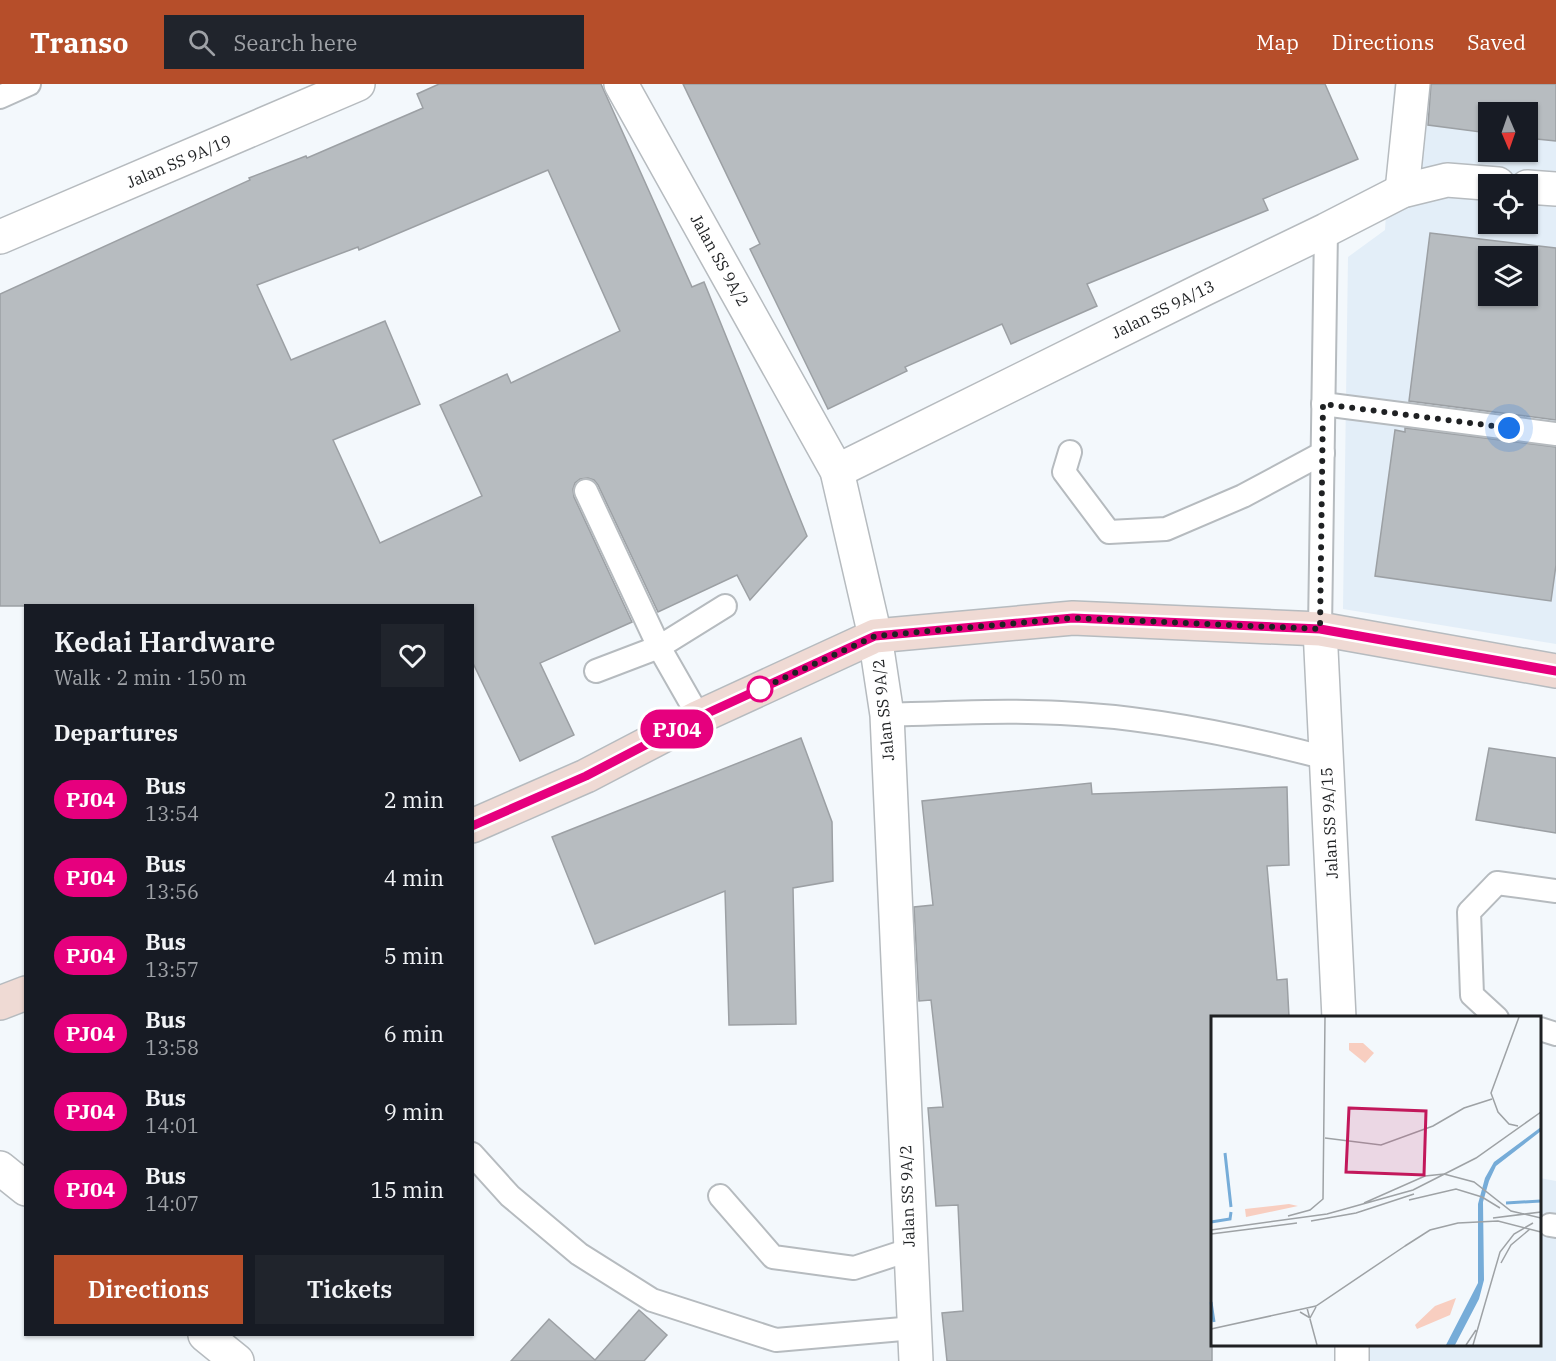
<!DOCTYPE html>
<meta charset="utf-8">
<style>
:root{--surface:#171b24;--page:#20242c;--text:#f1f3f6;--muted:#9ea1a6;--accent:#b64e2a}
body{margin:0;font-family:"IBM Plex Serif",serif;background:var(--page);color:var(--text);height:100vh;display:flex;flex-direction:column;font-size:22px;white-space:nowrap}
*{box-sizing:border-box;margin:0}
p{font-size:20px;color:var(--muted)}
.icon{flex:none;width:33px;height:33px;fill:none;stroke:currentColor;stroke-width:2;stroke-linecap:round;stroke-linejoin:round}
.map{position:relative;flex:1;overflow:hidden}
.details{position:absolute;left:24px;top:520px;width:450px;height:732px;display:flex;flex-direction:column;background:var(--surface);border-radius:0px;box-shadow:0 2px 4px #0004}
.details>*{flex:none}
.badge{padding:0 12px;border-radius:20px;font-size:21px;line-height:39px}
.needle{width:39px;rotate:178deg}
.buttons{position:absolute;left:1478px;top:18px;display:grid;gap:12px}
.buttons a{display:grid;place-items:center;width:60px;height:60px;border-radius:0px;background:var(--surface);box-shadow:0 2px 4px #0004;font-size:30px}
.you{position:absolute;width:30px;height:30px;margin:-15px;border:4px solid #fff;border-radius:50%;background:#1a73e8;box-shadow:0 0 0 9px #1a73e833}
.map>.badge{position:absolute;translate:-50% -50%;box-shadow:0 0 0 3px #fff}
h2{padding:0 30px;font-size:22px;line-height:54px}
.round{display:grid;place-items:center;flex:none;width:63px;height:63px;border-radius:0px;background:var(--page)}
.headline{display:flex;align-items:center;justify-content:space-between;height:102px;padding:0 30px}
h1{font-size:28px;font-weight:600;line-height:45px}
.action{display:flex;gap:12px;margin-top:auto;padding:12px 30px}
.action a{flex:1;height:69px;border-radius:0px;background:var(--accent);color:#fff;font-size:24px;font-weight:600;line-height:69px;text-align:center}
.action a+a{background:var(--page);color:var(--text)}
ul{padding:0;list-style:none}
li{display:flex;align-items:center;gap:18px;height:78px;padding:0 30px}
li div{flex:1}
li b{display:block;font-size:22px}
li em{font-style:normal}
li .badge{min-width:66px;font-weight:700;text-align:center}
header{display:flex;align-items:center;gap:36px;box-sizing:border-box;height:84px;padding:0 30px;background:var(--accent);color:#fff}
header strong{font-size:28px}
nav{display:flex;gap:33px;margin-inline-start:auto;font-size:21px}
.search{width:420px;height:54px;background:var(--page);display:flex;align-items:center;gap:15px;box-sizing:border-box;padding:0 21px;border-radius:0px;color:var(--muted);font-size:22px}
.map>svg:first-child{display:block}
.built{fill:#e3eef8;fill-rule:evenodd}
.building{fill:#b7bcc0;stroke:#9ca0a4;stroke-width:1.5;fill-rule:evenodd}
.lines{fill:none;stroke-linecap:round;stroke-linejoin:round}
.lane-casing{stroke:#b6bbbf;stroke-width:26}
.street-casing{stroke:#b6bbbf;stroke-width:36}
.secondary-casing{stroke:#b6bbbf;stroke-width:36}
.lane{stroke:#fff;stroke-width:22}
.street{stroke:#fff;stroke-width:33}
.secondary{stroke:#efdad4;stroke-width:33}
.line-casing{stroke:#fff;stroke-width:14}
.line{stroke:#e6007e;stroke-width:9}
.walk{stroke:#1f2123;stroke-width:6;stroke-dasharray:0 10.8}
.stop-dot{fill:#fff;stroke:#e6007e;stroke-width:3}
.labels{text-anchor:middle;dominant-baseline:central;stroke-width:4.5;stroke-linejoin:round;paint-order:stroke}
.street-label{font-size:16px;fill:#1f2123;stroke:#fff}
.inset-river{fill:none;stroke:#76acd8;stroke-width:3}
.inset-road{fill:none;stroke:#9ea2a5;stroke-width:1.5}
.view{fill:#c2185b;fill-opacity:0.15;stroke:#c2185b;stroke-width:3}
.inset-edge{fill:none;stroke:#1f2123;stroke-width:3}
</style>
<header>
<strong>Transo</strong>
<div class="search"><svg class="icon" aria-label="search" viewBox="0 0 24 24"><circle cx="10" cy="10" r="6"/><path d="M15 15l6 6"/></svg>Search here</div>
<nav><a>Map</a><a>Directions</a><a>Saved</a></nav>
</header>
<div class="map">
<svg width="1556" height="1277" viewBox="0 0 1556 1277">
<rect width="100%" height="100%" fill="#f3f8fc"/>
<g class="built">
<path d="M 1394,0 L 1556,0 L 1556,560 L 1343,525 L 1348,173 L 1385,146 ZM 1488,28 L 1527,28 L 1527,68 L 1488,68 ZM 1488,100 L 1527,100 L 1527,140 L 1488,140 ZM 1488,172 L 1527,172 L 1527,212 L 1488,212 Z"/>
<polygon points="1540,1094 1556,1097 1556,1277 1368,1277 1367,1261 1540,1260"/>
</g>
<g class="building">
<path d="M 439,0 L 601,0 L 692,203 L 704,198 L 807,452 L 750,516 L 737,491 L 658,528 L 598,401 L 594,396 L 588,394 L 580,395 L 575,399 L 573,405 L 574,413 L 632,538 L 540,579 L 574,651 L 520,677 L 472,577 L 472,522 L 0,522 L 0,210 L 250,96 L 249,94 L 306,72 L 307,74 L 423,24 L 417,10 ZM 548,86 L 620,247 L 511,299 L 507,290 L 440,321 L 482,412 L 380,459 L 333,356 L 420,320 L 385,237 L 291,276 L 257,201 L 358,163 L 359,166 Z"/>
<polygon points="683,0 1325,0 1358,75 1263,115 1268,126 1087,200 1097,222 1011,260 1002,240 905,283 907,287 828,325 750,165 760,160"/>
<polygon points="1431,0 1556,0 1556,57 1527,54 1527,28 1488,28 1488,49 1428,41"/>
<path d="M 1430,149 L 1556,164 L 1556,336 L 1409,317 ZM 1488,172 L 1527,172 L 1527,212 L 1488,212 Z"/>
<polygon points="1405,344 1556,363 1556,481 1551,517 1375,492 1395,346 1405,348"/>
<polygon points="801,654 832,738 833,797 793,804 796,940 729,941 725,807 595,860 552,753"/>
<polygon points="1489,664 1556,674 1556,749 1476,736"/>
<polygon points="1091,699 1092,710 1287,703 1289,781 1267,782 1277,896 1287,895 1289,933 1212,933 1212,1277 947,1277 942,1229 963,1227 958,1121 936,1122 928,1024 943,1023 931,916 919,917 914,823 933,821 922,717"/>
<polygon points="639,1226 667,1251 644,1277 511,1277 549,1235 595,1276"/>
</g>
<g class="lines">
<defs>
<g id="lane">
<polyline points="0,13 29,0"/>
<polyline points="1323,320 1556,350"/>
<polyline points="1070,368 1064,388 1109,448 1166,445 1243,412 1323,369"/>
<polyline points="586,407 659,563 699,633"/>
<polyline points="1320,545 1326,146"/>
<polyline points="596,587 659,563 725,522"/>
<path d="M 887,631 C 945,629 1003,626 1061,629 C 1151,633 1239,651 1326,674"/>
<polyline points="1497,934 1472,911 1469,828 1497,799 1556,807"/>
<polyline points="1540,945 1556,950"/>
<polyline points="472,1070 510,1112 579,1170 652,1216 776,1256 914,1244"/>
<polyline points="720,1112 773,1173 854,1184 909,1166"/>
<polyline points="1550,1141 1556,1142"/>
</g>
<g id="street">
<polyline points="621,0 837,387 875,552 887,631 916,1277"/>
<polyline points="1527,103 1556,105"/>
<polyline points="1402,107 1413,0"/>
<polyline points="0,153 358,0"/>
<polyline points="837,387 1204,205 1326,146 1402,107 1447,96 1498,100"/>
<polyline points="1320,545 1339,934"/>
<polyline points="0,1084 26,1105"/>
<polyline points="205,1251 237,1277"/>
<polyline points="1352,1260 1352,1277"/>
</g>
<g id="secondary">
<polyline points="472,742 586,692 699,633 875,552 1073,534 1320,545 1556,587"/>
<polyline points="0,919 26,909"/>
</g>
</defs>
<use href="#lane" class="lane-casing"/>
<use href="#street" class="street-casing"/>
<use href="#secondary" class="secondary-casing"/>
<use href="#lane" class="lane"/>
<use href="#street" class="street"/>
<use href="#secondary" class="secondary"/>
</g>
<g class="lines">
<defs>
<polyline id="line" points="472,742 586,692 699,633 875,552 1073,534 1320,545 1556,587"/>
</defs>
<use href="#line" class="line-casing"/>
<use href="#line" class="line"/>
<polyline class="walk" points="760,605 758,606 875,552 1073,534 1320,545 1323,320 1509,344"/>
</g>
<circle class="stop-dot" cx="760" cy="605" r="12"/>
<g class="labels">
<g class="street-label">
<text transform="translate(179 77) rotate(-23)">Jalan SS 9A/19</text>
<text transform="translate(720 176) rotate(61)">Jalan SS 9A/2</text>
<text transform="translate(1163 225) rotate(-26)">Jalan SS 9A/13</text>
<text transform="translate(883 626) rotate(-96)">Jalan SS 9A/2</text>
<text transform="translate(1329 739) rotate(-93)">Jalan SS 9A/15</text>
<text transform="translate(907 1112) rotate(-92)">Jalan SS 9A/2</text>
</g>
</g>
<g transform="translate(1211 932)">
<rect width="330" height="330" fill="#f3f8fc"/>
<path d="M 138,27 L 152,27 L 163,37 L 154,47 L 138,34 ZM 78,188 L 87,190 L 35,201 L 34,193 ZM 245,282 L 239,299 L 206,313 L 204,309 L 224,290 Z" fill="#f8cec0"/>
<path d="M 330,111 L 330,115 L 285,150 L 278,165 L 272,186 L 273,264 L 268,283 L 244,329 L 235,329 L 267,267 L 267,188 L 274,162 L 283,146 Z" fill="#76acd8"/>
<path class="inset-river" d="M 14,137 L 20,191M 295,187 L 330,185M 0,206 L 19,203 L 20,196M 0,286 L 3,306"/>
<path class="inset-road" d="M 307,110 L 298,108 L 287,96 L 280,77 L 308,1M 114,122 L 170,129 L 222,110 L 253,92 L 281,83M 198,184 L 245,173 L 271,181 L 289,192M 153,187 L 214,160 L 233,158 L 263,166 L 300,195 L 330,202M 77,200 L 99,194 L 112,183 L 114,1M 282,202 L 330,196M 100,205 L 145,197 L 203,178M 0,214 L 116,198 L 202,174 L 265,142 L 330,96M 0,218 L 86,207M 194,230 L 219,214 L 247,207 L 287,205 L 330,216M 290,247 L 300,229 L 319,213M 96,292 L 106,329M 89,296 L 99,302 L 105,291M 0,313 L 105,290 L 197,228M 255,329 L 265,314M 262,329 L 289,236 L 303,218 L 322,207"/>
<path class="view" d="M 138,92 L 215,95 L 213,159 L 135,156 Z"/>
<rect width="330" height="330" class="inset-edge"/>
</g>
</svg>
<div class="buttons">
<a><svg class="needle" viewBox="-14 -14 28 28"><path d="M0-13l5 13h-10z" fill="#e53935"/><path d="M0 13l5-13h-10z" fill="#9ea1a6"/></svg></a>
<a><svg class="icon" aria-label="locate" viewBox="0 0 24 24"><circle cx="12" cy="12" r="6"/><path d="M12 2v4M12 18v4M2 12h4M18 12h4"/></svg></a>
<a><svg class="icon" aria-label="layers" viewBox="0 0 24 24"><path d="M12 4l9 5-9 5-9-5zM3 14l9 5 9-5"/></svg></a>
</div>
<div class="you" style="left:1509px;top:344px"></div>
<b class="badge" style="left:677px;top:645px;background:#e6007e;color:#fff">PJ04</b>
<section class="details">
<div class="headline"><div><h1>Kedai Hardware</h1><p>Walk · 2 min · 150 m</p></div><a class="round"><svg class="icon" aria-label="heart" viewBox="0 0 24 24"><path d="M12 20l-8-8c-3-5 5-10 8-4 3-6 11-1 8 4z"/></svg></a></div>
<h2>Departures</h2>
<ul>
<li><span class="badge" style="background:#e6007e;color:#fff">PJ04</span><div><b>Bus</b><p>13:54</p></div><em>2 min</em></li>
<li><span class="badge" style="background:#e6007e;color:#fff">PJ04</span><div><b>Bus</b><p>13:56</p></div><em>4 min</em></li>
<li><span class="badge" style="background:#e6007e;color:#fff">PJ04</span><div><b>Bus</b><p>13:57</p></div><em>5 min</em></li>
<li><span class="badge" style="background:#e6007e;color:#fff">PJ04</span><div><b>Bus</b><p>13:58</p></div><em>6 min</em></li>
<li><span class="badge" style="background:#e6007e;color:#fff">PJ04</span><div><b>Bus</b><p>14:01</p></div><em>9 min</em></li>
<li><span class="badge" style="background:#e6007e;color:#fff">PJ04</span><div><b>Bus</b><p>14:07</p></div><em>15 min</em></li>
</ul>
<div class="action"><a>Directions</a><a>Tickets</a></div>
</section>
</div>
